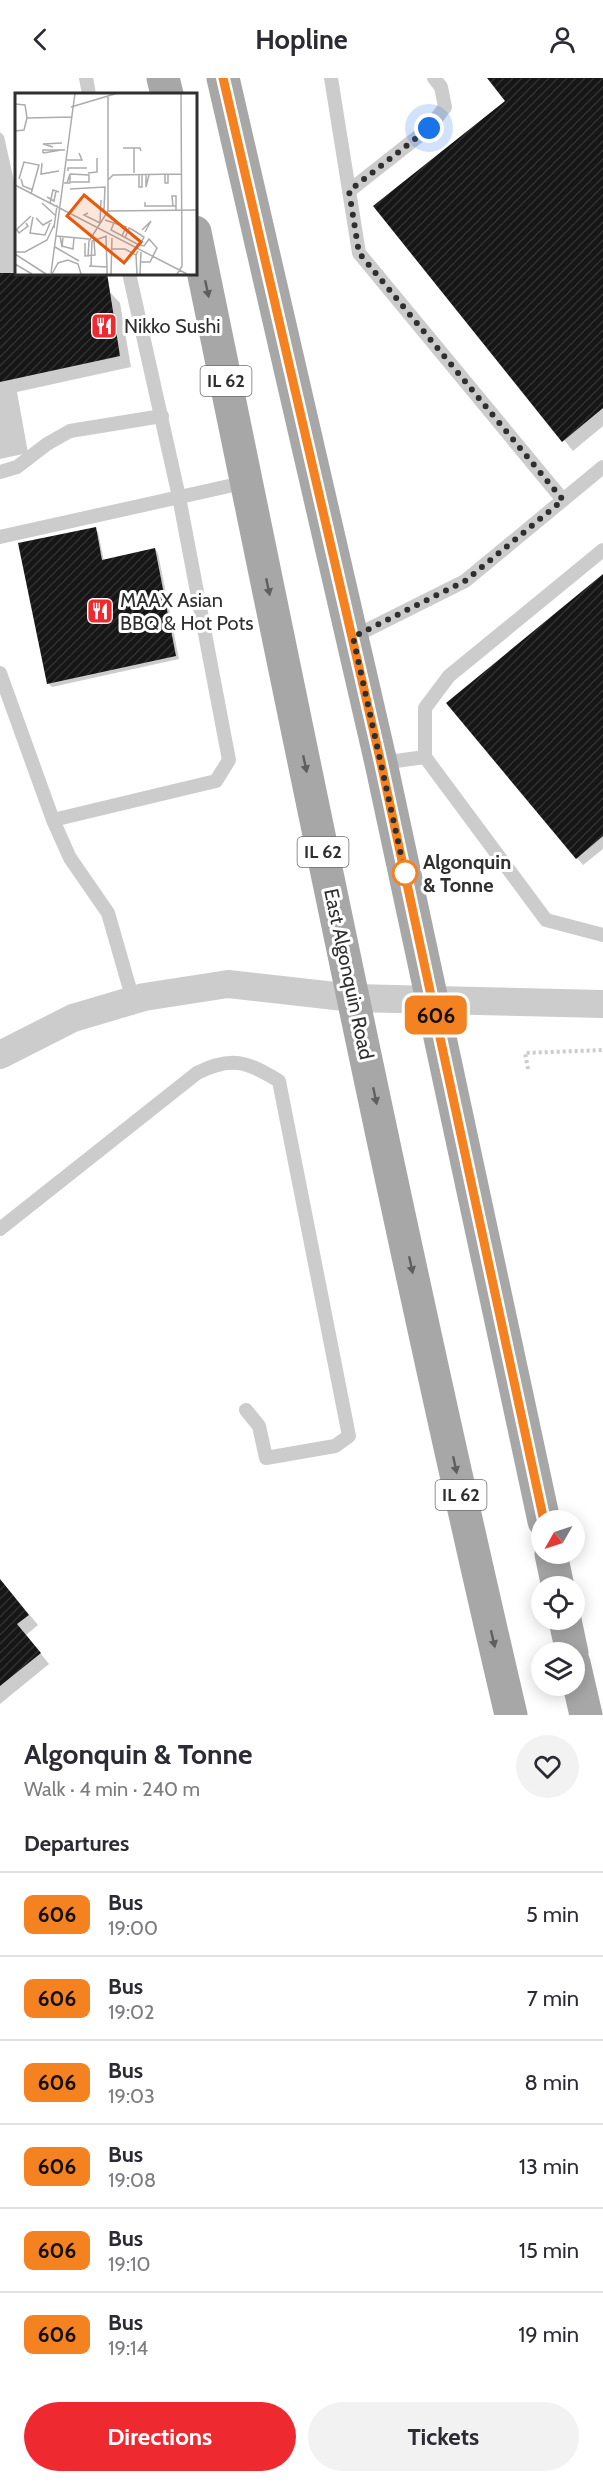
<!DOCTYPE html>
<meta charset="utf-8">
<style>
:root{--surface:#fff;--page:#f2f2f3;--text:#2b2b33;--muted:#7c7c81;--line:#e1e1e2;--accent:#ee2a30}
body{margin:0;font-family:Cabin,sans-serif;background:var(--page);color:var(--text);height:100vh;display:flex;flex-direction:column;font-size:22px;white-space:nowrap}
*{box-sizing:border-box;margin:0}
p{font-size:20px;color:var(--muted)}
.icon{flex:none;width:33px;height:33px;fill:none;stroke:currentColor;stroke-width:2;stroke-linecap:round;stroke-linejoin:round}
.map{position:relative;height:1637px;overflow:hidden}
.drawer{display:flex;flex-direction:column;background:var(--surface);flex:1}
.drawer>*{flex:none}
.badge{padding:0 12px;border-radius:9px;font-size:21px;line-height:39px}
.needle{width:39px;rotate:231deg}
.tools{position:absolute;left:531px;top:1432px;display:grid;gap:12px}
.tools a{display:grid;place-items:center;width:54px;height:54px;border-radius:50%;background:var(--surface);box-shadow:0 3px 15px #0003;font-size:30px}
.you{position:absolute;width:30px;height:30px;margin:-15px;border:4px solid #fff;border-radius:50%;background:#1a73e8;box-shadow:0 0 0 9px #1a73e833}
.map>.badge{position:absolute;translate:-50% -50%;box-shadow:0 0 0 3px #fff}
h2{padding:0 24px;font-size:22px;line-height:54px}
.round{display:grid;place-items:center;flex:none;width:63px;height:63px;border-radius:32px;background:var(--page)}
.summary{display:flex;align-items:center;justify-content:space-between;height:102px;padding:0 24px}
h1{font-size:28px;font-weight:800;line-height:45px}
.cta{display:flex;gap:12px;margin-top:auto;padding:12px 24px}
.cta a{flex:1;height:69px;border-radius:36px;background:var(--accent);color:#fff;font-size:24px;font-weight:800;line-height:69px;text-align:center}
.cta a+a{background:var(--page);color:var(--text)}
ul{padding:0;list-style:none}
li{display:flex;align-items:center;gap:18px;height:84px;padding:0 24px;border-top:2px solid var(--line)}
li div{flex:1}
li b{display:block;font-size:22px}
li em{font-style:normal}
li .badge{min-width:66px;font-weight:700;text-align:center}
header{display:flex;justify-content:space-between;align-items:center;height:78px;padding:0 24px;background:var(--surface);font-size:27px;font-weight:800}
.map>svg:first-child{display:block}
.shadow{fill:#0003}
.building{fill:url(#building-hatch)}
.lines{fill:none;stroke-linecap:round;stroke-linejoin:round}
.path{stroke:#ccc;stroke-width:4;stroke-dasharray:3 3;stroke-linecap:butt}
.service{stroke:#ccc;stroke-width:14}
.minor{stroke:#ccc;stroke-width:28}
.primary{stroke:#a7a7a7;stroke-width:33}
.oneway{fill:#5f5f5f}
.line-casing{stroke:#fff;stroke-width:14}
.line{stroke:#f58220;stroke-width:9}
.walk{stroke:#2f2f2f;stroke-width:6;stroke-dasharray:0 10.8}
.stop-dot{fill:#fff;stroke:#f58220;stroke-width:3}
.labels{text-anchor:middle;dominant-baseline:central;stroke-width:6;stroke-linejoin:round;paint-order:stroke}
.shield{fill:#fff;stroke:#6d6d6d;stroke-width:1.5}
.shield-label{font-size:18px;font-weight:bold;fill:#2f2f2f}
.poi-label{font-size:20px;fill:#2f2f2f;stroke:#fff;text-anchor:start}
.stop-label{font-size:20px;font-weight:bold;fill:#2f2f2f;stroke:#fff;text-anchor:start}
.street-label{font-size:20px;fill:#2f2f2f;stroke:#fff}
.inset-road{fill:none;stroke:#acacac;stroke-width:1.5}
.view{fill:#e8590c;fill-opacity:0.15;stroke:#e8590c;stroke-width:3}
.inset-edge{fill:none;stroke:#2f2f2f;stroke-width:3}
</style>
<header><svg class="icon" aria-label="back" viewBox="0 0 24 24"><path d="M15 5l-7 7 7 7"/></svg>Hopline<svg class="icon" aria-label="person" viewBox="0 0 24 24"><circle cx="12" cy="8" r="4"/><path d="M4 21q1-7 8-7t8 7"/></svg></header>
<div class="map">
<svg width="603" height="1637" viewBox="0 0 603 1637">
<defs>
<pattern id="building-hatch" width="6" height="6" patternUnits="userSpaceOnUse" patternTransform="scale(1.5)"><rect width="6" height="6" fill="#161616"/><path d="M-1 1l2-2M0 6l6-6M5 7l2-2" fill="none" stroke="#303030"/></pattern>
</defs>
<rect width="100%" height="100%" fill="#fff"/>
<g class="shadow">
<polygon points="488,0 603,0 603,348 573,373 375,128 507,24"/>
<polygon points="0,54 4,58 16,112 16,195 86,195 109,213 120,225 131,289 17,314 28,375 0,381"/>
<polygon points="95,451 98,454 104,483 155,471 158,475 179,581 52,609 49,606 19,466"/>
<polygon points="603,498 603,771 583,787 577,780"/>
<polygon points="0,1501 38,1547 26,1557 49,1586 0,1626"/>
</g>
<g class="building">
<polygon points="487,0 603,0 603,330 562,364 373,128 505,23"/>
<polygon points="0,195 107,195 120,278 0,304"/>
<polygon points="96,449 102,482 155,470 176,578 47,606 18,465"/>
<polygon points="603,496 603,758 576,781 446,625"/>
<polygon points="0,1501 29,1537 17,1546 41,1575 0,1608"/>
</g>
<g class="lines">
<polyline class="path" points="528,991 525,975 603,972"/>
<g class="service">
<polyline points="86,0 89,16"/>
<polyline points="331,0 359,175 563,422"/>
<polyline points="349,113 429,50 445,29 441,9 434,0"/>
<polyline points="0,394 17,389 47,366 70,353 162,338"/>
<polyline points="0,459 247,404"/>
<polyline points="353,559 465,503 603,389"/>
<polyline points="0,595 53,742 70,780 108,835 133,922"/>
<polyline points="425,679 425,630 449,598 603,472"/>
<polyline points="381,685 425,679 546,842 603,857"/>
<polyline points="53,742 216,703 229,682 179,419 129,195"/>
<path d="M 0,1151 L 197,995 C 232,977 247,984 279,1003 L 349,1358 L 335,1368 L 266,1380 L 259,1348 L 246,1332"/>
</g>
<polyline class="minor" points="0,977 73,940 144,919 228,906 353,920 603,926"/>
<g class="primary">
<polyline points="163,0 167,16"/>
<polyline points="223,0 381,685 544,1443"/>
<path d="M 195,154 C 297,649 396,1145 511,1637"/>
<polyline points="551,1476 558,1509"/>
<polyline points="565,1542 572,1575"/>
<polyline points="574,1585 586,1637"/>
</g>
</g>
<defs><path id="oneway-solid" d="M-6-.8H1V-3.2L6.5 0L1 3.2V.8H-6Z" transform="scale(1.5)"/></defs>
<g class="oneway">
<use href="#oneway-solid" transform="translate(207 211) rotate(78)"/>
<use href="#oneway-solid" transform="translate(268 509) rotate(78)"/>
<use href="#oneway-solid" transform="translate(305 686) rotate(78)"/>
<use href="#oneway-solid" transform="translate(375 1018) rotate(78)"/>
<use href="#oneway-solid" transform="translate(411 1187) rotate(78)"/>
<use href="#oneway-solid" transform="translate(455 1387) rotate(78)"/>
<use href="#oneway-solid" transform="translate(493 1561) rotate(77)"/>
</g>
<g class="lines">
<defs>
<polyline id="line" points="223,0 381,685 544,1443"/>
</defs>
<use href="#line" class="line-casing"/>
<use href="#line" class="line"/>
<polyline class="walk" points="405,795 353,559 465,503 563,422 359,175 349,113 429,50"/>
</g>
<defs>
<symbol id="restaurant-square" viewBox="-11 -11 22 22"><rect x="-9" y="-9" width="18" height="18" rx="4" fill="#ee2a30" stroke="#fff"/><path d="M-5-6h1v4h1v-4h1v4h1v-4h1v5L-1.5 .5V6h-2V.5L-5-1ZM5-6V6H3V1.5H1.5Q1.5-4 5-6Z" fill="#fff"/></symbol>
</defs>
<g fill-rule="evenodd">
<use href="#restaurant-square" x="89" y="233" width="30" height="30"/>
<use href="#restaurant-square" x="85" y="518" width="30" height="30"/>
</g>
<circle class="stop-dot" cx="405" cy="795" r="12"/>
<g class="labels">
<g class="shield">
<rect x="200.5" y="288" width="51" height="30" rx="4.5"/>
<rect x="297.5" y="759" width="51" height="30" rx="4.5"/>
<rect x="435.5" y="1402" width="51" height="30" rx="4.5"/>
</g>
<g class="shield-label">
<text x="226" y="303">IL 62</text>
<text x="323" y="774">IL 62</text>
<text x="461" y="1417">IL 62</text>
</g>
<g class="poi-label">
<text x="124" y="248">Nikko Sushi</text>
<text x="120" y="522">MAAX Asian<tspan x="120" dy="23">BBQ &amp; Hot Pots</tspan></text>
</g>
<g class="stop-label">
<text x="423" y="784">Algonquin<tspan x="423" dy="23">&amp; Tonne</tspan></text>
</g>
<g class="street-label">
<text transform="translate(349 896) rotate(78)">East Algonquin Road</text>
</g>
</g>
<g transform="translate(15 15)">
<rect width="182" height="182" fill="#fff"/>
<path class="inset-road" d="M 0,11 L 10,12 L 12,25 L 9,37 L 0,38M 56,14 L 103,0M 12,25 L 57,24M 38,54 L 28,51 L 47,50M 108,55 L 125,55 L 126,58M 119,55 L 119,80M 28,60 L 28,57 L 50,57M 28,60 L 46,57M 52,67 L 67,67 L 64,60M 27,70 L 26,81 L 44,78M 53,78 L 53,75 L 72,75M 73,80 L 82,79 L 82,65M 55,81 L 74,82 L 74,89 L 56,89M 150,81 L 150,90 L 153,90 L 153,81M 124,82 L 124,94 L 127,94 L 127,82M 131,82 L 131,94 L 134,82M 4,86 L 9,69 L 24,72 L 16,101M 6,86 L 8,93 L 18,97M 93,87 L 98,82 L 166,81M 49,90 L 55,90 L 55,81 L 52,90M 0,92 L 172,181M 55,96 L 90,94 L 89,116 L 86,116M 32,104 L 39,108 L 41,98M 130,109 L 130,113 L 161,113 L 161,117M 27,110 L 41,123M 35,110 L 38,97 L 44,99M 158,113 L 157,103 L 161,103 L 161,113M 93,118 L 182,117M 73,120 L 69,122 L 85,130 L 86,107M 18,124 L 15,140 L 30,142 L 35,130M 21,125 L 28,132 L 37,127M 90,127 L 111,134 L 107,143M 99,130 L 96,137 L 124,152M 39,135 L 42,112M 2,137 L 4,140 L 13,133 L 11,130M 127,137 L 136,128 L 130,139M 0,138 L 16,123M 41,143 L 74,146M 45,143 L 47,154 L 48,144M 91,144 L 92,174M 110,145 L 114,135 L 118,137 L 129,144 L 125,152M 70,150 L 70,163 L 80,162 L 79,146M 125,152 L 129,153 L 134,146 L 142,155 L 135,169 L 125,169M 47,153 L 58,156 L 59,145M 40,154 L 64,168M 96,156 L 110,156 L 121,162 L 123,158M 0,159 L 10,159 L 32,147 L 39,132M 0,161 L 31,181M 121,162 L 122,181M 73,164 L 74,148 L 93,118 L 93,4M 0,171 L 17,181M 74,173 L 92,174 L 92,181M 76,173 L 77,148 L 92,143M 36,180 L 60,0M 37,181 L 43,170 L 53,167 L 63,171 L 66,181M 96,181 L 97,145M 125,181 L 126,159M 162,181 L 167,173 L 166,0"/>
<path class="view" d="M 69,102 L 126,149 L 109,170 L 52,123 Z"/>
<rect width="182" height="182" class="inset-edge"/>
</g>
</svg>
<div class="tools">
<a><svg class="needle" viewBox="-14 -14 28 28"><path d="M0-13l5 13h-10z" fill="#e53935"/><path d="M0 13l5-13h-10z" fill="#7c7c81"/></svg></a>
<a><svg class="icon" aria-label="locate" viewBox="0 0 24 24"><circle cx="12" cy="12" r="6"/><path d="M12 2v4M12 18v4M2 12h4M18 12h4"/></svg></a>
<a><svg class="icon" aria-label="layers" viewBox="0 0 24 24"><path d="M12 4l9 5-9 5-9-5zM3 14l9 5 9-5"/></svg></a>
</div>
<div class="you" style="left:429px;top:50px"></div>
<b class="badge" style="left:436px;top:937px;background:#f58220;color:#111">606</b>
</div>
<section class="drawer">
<div class="summary"><div><h1>Algonquin &amp; Tonne</h1><p>Walk · 4 min · 240 m</p></div><a class="round"><svg class="icon" aria-label="heart" viewBox="0 0 24 24"><path d="M12 20l-8-8c-3-5 5-10 8-4 3-6 11-1 8 4z"/></svg></a></div>
<h2>Departures</h2>
<ul>
<li><span class="badge" style="background:#f58220;color:#111">606</span><div><b>Bus</b><p>19:00</p></div><em>5 min</em></li>
<li><span class="badge" style="background:#f58220;color:#111">606</span><div><b>Bus</b><p>19:02</p></div><em>7 min</em></li>
<li><span class="badge" style="background:#f58220;color:#111">606</span><div><b>Bus</b><p>19:03</p></div><em>8 min</em></li>
<li><span class="badge" style="background:#f58220;color:#111">606</span><div><b>Bus</b><p>19:08</p></div><em>13 min</em></li>
<li><span class="badge" style="background:#f58220;color:#111">606</span><div><b>Bus</b><p>19:10</p></div><em>15 min</em></li>
<li><span class="badge" style="background:#f58220;color:#111">606</span><div><b>Bus</b><p>19:14</p></div><em>19 min</em></li>
</ul>
<div class="cta"><a>Directions</a><a>Tickets</a></div>
</section>
